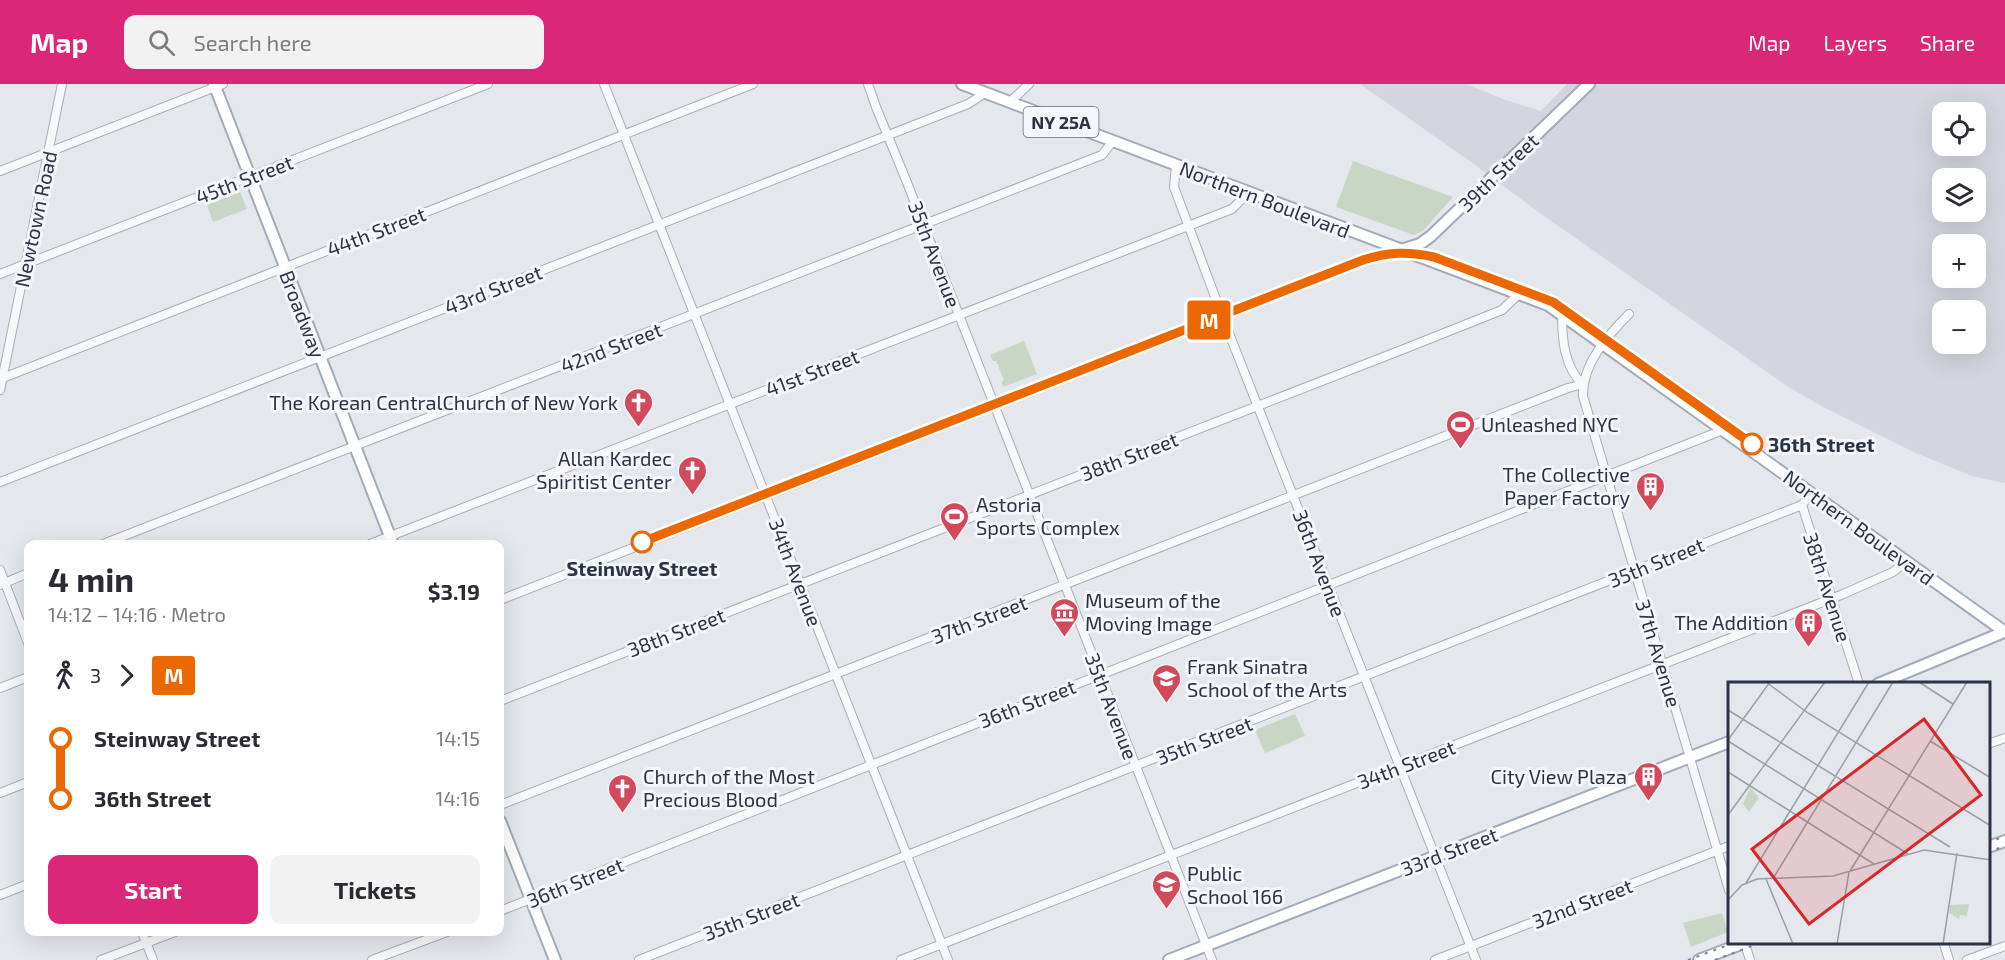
<!DOCTYPE html>
<meta charset="utf-8">
<style>
:root{--surface:#fff;--page:#f2f2f3;--text:#2b2b33;--muted:#7c7c81;--accent:#db2777}
body{margin:0;font-family:"Exo 2",sans-serif;background:var(--page);color:var(--text);height:100vh;display:flex;flex-direction:column;font-size:22px;white-space:nowrap}
*{box-sizing:border-box;margin:0}
p{font-size:20px;color:var(--muted)}
.icon{flex:none;width:33px;height:33px;fill:none;stroke:currentColor;stroke-width:2;stroke-linecap:round;stroke-linejoin:round}
.map{position:relative;flex:1;overflow:hidden}
.panel{position:absolute;left:24px;top:456px;width:480px;height:396px;display:flex;flex-direction:column;background:var(--surface);border-radius:12px;box-shadow:0 6px 24px #0002}
.panel>*{flex:none}
.badge{padding:0 12px;border-radius:4px;font-size:21px;line-height:39px}
.controls{position:absolute;left:1932px;top:18px;display:grid;gap:12px}
.controls a{display:grid;place-items:center;width:54px;height:54px;border-radius:12px;background:var(--surface);box-shadow:0 6px 24px #0002;font-size:30px}
.map>.badge{position:absolute;translate:-50% -50%;box-shadow:0 0 0 3px #fff}
.legs{display:flex;align-items:center;gap:9px;height:66px;padding:0 24px;font-size:20px}
.legs p{margin-inline-start:auto}
.headline{display:flex;align-items:center;justify-content:space-between;height:102px;padding:0 24px}
h1{font-size:33px;font-weight:700;line-height:45px}
.primary-button{display:flex;gap:12px;margin-top:auto;padding:12px 24px}
.primary-button a{flex:1;height:69px;border-radius:12px;background:var(--accent);color:#fff;font-size:24px;font-weight:700;line-height:69px;text-align:center}
.primary-button a+a{background:var(--page);color:var(--text)}
ul{padding:0 24px;list-style:none}
li{display:flex;align-items:center;gap:21px;height:60px;font-size:22px}
li i{display:grid;place-items:center;width:9px;height:100%;margin:0 8px;background:currentColor}
li i::after{content:'';width:15px;height:15px;margin:-8px;border:4px solid;border-radius:50%;background:var(--surface)}
li p{margin-inline-start:auto}
li:first-child i{background:linear-gradient(#0000 50%,currentColor 0)}
li:last-child i{background:linear-gradient(currentColor 50%,#0000 0)}
header{display:flex;align-items:center;gap:36px;box-sizing:border-box;height:84px;padding:0 30px;background:var(--accent);color:#fff}
header strong{font-size:28px}
nav{display:flex;gap:33px;margin-inline-start:auto;font-size:21px}
.search{width:420px;height:54px;background:var(--page);display:flex;align-items:center;gap:15px;box-sizing:border-box;padding:0 21px;border-radius:12px;color:var(--muted);font-size:22px}
.map>svg:first-child{display:block}
.built{fill:#d2d6de;fill-rule:evenodd}
.green{fill:#c9d6c5}
.lines{fill:none;stroke-linecap:round;stroke-linejoin:round}
.minor-casing{stroke:#a9aeb7;stroke-width:10}
.major-casing{stroke:#a3abb8;stroke-width:14}
.minor{stroke:#f7f8fa;stroke-width:8}
.major{stroke:#fff;stroke-width:10}
.rail{stroke:#7d8696;stroke-width:2;stroke-dasharray:3 6;stroke-linecap:butt}
.line-1-casing{stroke:#fff;stroke-width:14}
.line-1{stroke:#eb6800;stroke-width:9}
.stop-1-dot{fill:#fff;stroke:#eb6800;stroke-width:3}
.labels{text-anchor:middle;dominant-baseline:central;stroke-width:6;stroke-linejoin:round;paint-order:stroke}
.shield{fill:#f4f6f9;stroke:#676e7b;stroke-width:1.5}
.shield-label{font-size:18px;font-weight:bold;fill:#2b3445}
.street-label{font-size:20px;fill:#2b3445;stroke:#f4f6f9}
.poi-label{font-size:20px;fill:#2b3445;stroke:#f4f6f9;text-anchor:start}
.stop-label{font-size:20px;font-weight:bold;fill:#2b3445;stroke:#f4f6f9;text-anchor:start}
.inset-road{fill:none;stroke:#9a9fa9;stroke-width:1.5}
.view{fill:#d62828;fill-opacity:0.15;stroke:#d62828;stroke-width:3}
.inset-edge{fill:none;stroke:#2b3445;stroke-width:3}
</style>
<header>
<strong>Map</strong>
<div class="search"><svg class="icon" aria-label="search" viewBox="0 0 24 24"><circle cx="10" cy="10" r="6"/><path d="M15 15l6 6"/></svg>Search here</div>
<nav><a>Map</a><a>Layers</a><a>Share</a></nav>
</header>
<div class="map">
<svg width="2005" height="876" viewBox="0 0 2005 876">
<rect width="100%" height="100%" fill="#e4e7ec"/>
<path class="built" d="M 1360,0 L 1466,0 L 1503,15 L 1541,27 L 1567,0 L 2005,0 L 2005,399 L 1972,392 L 1916,369 L 1823,323 L 1787,302 L 1537,127 L 1474,80 ZM 1942,28 L 1976,28 L 1976,62 L 1942,62 ZM 1942,94 L 1976,94 L 1976,128 L 1942,128 ZM 1942,160 L 1976,160 L 1976,194 L 1942,194 ZM 1942,226 L 1976,226 L 1976,260 L 1942,260 Z"/>
<g class="green">
<polygon points="1353,77 1453,113 1424,146 1414,151 1336,123"/>
<polygon points="240,108 247,125 213,138 207,121"/>
<polygon points="1024,257 1037,290 1003,303 1002,298 1004,296 996,277 993,277 990,271"/>
<polygon points="1295,630 1305,652 1265,669 1255,646"/>
<polygon points="1722,829 1728,848 1691,863 1683,839"/>
</g>
<g class="lines">
<defs>
<g id="minor">
<polyline points="604,0 948,876"/>
<polyline points="868,0 876,23 906,96 1212,876"/>
<polyline points="1010,18 1029,0"/>
<polyline points="1176,81 1174,103 1223,234 1476,876"/>
<polyline points="0,87 223,0"/>
<polyline points="0,190 488,0"/>
<path d="M 1562,230 C 1562,254 1564,284 1583,300"/>
<path d="M 1629,230 C 1608,251 1582,280 1583,312 L 1729,806"/>
<polyline points="0,295 753,0"/>
<polyline points="0,306 62,0"/>
<polyline points="0,398 968,20 985,9"/>
<polyline points="1811,409 1802,421 1859,600"/>
<polyline points="103,460 1102,71 1113,57"/>
<polyline points="370,460 1232,125 1249,108"/>
<polyline points="0,486 28,559"/>
<polyline points="0,501 28,489"/>
<polyline points="500,516 1360,179 1401,166"/>
<polyline points="0,604 28,593"/>
<polyline points="500,617 1404,265 1502,226 1519,210"/>
<polyline points="1988,660 2005,654"/>
<polyline points="0,709 28,698"/>
<polyline points="500,721 1568,304 1583,300"/>
<polyline points="0,811 28,800"/>
<polyline points="500,827 1723,346"/>
<polyline points="142,848 153,876"/>
<polyline points="1745,860 1750,876"/>
<polyline points="1944,860 1949,876"/>
<polyline points="101,876 175,848"/>
<polyline points="372,876 447,848"/>
<polyline points="639,876 1802,421"/>
<polyline points="901,876 1841,511 1893,488 1907,477"/>
<polyline points="1435,876 1729,762"/>
<polyline points="1967,876 2005,862"/>
</g>
<g id="major">
<polyline points="214,0 393,460"/>
<polyline points="962,0 1548,221 2005,548"/>
<polyline points="1401,166 1420,160 1431,152 1589,0"/>
<polyline points="1878,600 2004,548"/>
<polyline points="500,737 555,876"/>
<polyline points="1988,763 2005,757"/>
<polyline points="1169,876 1729,658"/>
<polyline points="1699,876 1741,860"/>
</g>
</defs>
<use href="#minor" class="minor-casing"/>
<use href="#major" class="major-casing"/>
<use href="#minor" class="minor"/>
<use href="#major" class="major"/>
<g class="rail">
<polyline points="1988,759 2005,752"/>
<polyline points="1988,768 2005,762"/>
<polyline points="1688,876 1731,860"/>
<polyline points="1715,876 1757,860"/>
</g>
</g>
<g class="lines">
<defs>
<path id="line-1" d="M 642,458 L 1363,176 C 1388,168 1408,167 1434,173 L 1553,218 L 1752,360"/>
</defs>
<use href="#line-1" class="line-1-casing"/>
<use href="#line-1" class="line-1"/>
</g>
<defs>
<symbol id="church-pin" viewBox="-11 -11 22 30"><path d="M0 17L-7.5 6A9.5 9.5 0 1 1 7.5 6Z" fill="#d1495b" stroke="#f4f6f9"/><path d="M-1.2-6h2.4v3.5h3.3v2.4h-3.3V6h-2.4V-.1h-3.3v-2.4h3.3Z" fill="#fff"/></symbol>
<symbol id="stadium-pin" viewBox="-11 -11 22 30"><path d="M0 17L-7.5 6A9.5 9.5 0 1 1 7.5 6Z" fill="#d1495b" stroke="#f4f6f9"/><path d="M0-5a6.5 5 0 1 0 0 10a6.5 5 0 1 0 0-10ZM-3.5-1.8h7v3.6h-7Z" fill="#fff"/></symbol>
<symbol id="building-pin" viewBox="-11 -11 22 30"><path d="M0 17L-7.5 6A9.5 9.5 0 1 1 7.5 6Z" fill="#d1495b" stroke="#f4f6f9"/><path d="M-4-6H4V6H1V3H-1V6H-4ZM-2.5-4.3h1.7v1.8h-1.7ZM.8-4.3h1.7v1.8H.8ZM-2.5-1h1.7V.8h-1.7ZM.8-1h1.7V.8H.8Z" fill="#fff"/></symbol>
<symbol id="museum-pin" viewBox="-11 -11 22 30"><path d="M0 17L-7.5 6A9.5 9.5 0 1 1 7.5 6Z" fill="#d1495b" stroke="#f4f6f9"/><path d="M0-6L6-3V-2H-6V-3ZM-5-1h2V3h-2ZM-1-1h2V3h-2ZM3-1h2V3H3ZM-6 4H6V6H-6Z" fill="#fff"/></symbol>
<symbol id="school-pin" viewBox="-11 -11 22 30"><path d="M0 17L-7.5 6A9.5 9.5 0 1 1 7.5 6Z" fill="#d1495b" stroke="#f4f6f9"/><path d="M0-5L7-2L0 1L-7-2ZM-4 1L0 2.5L4 1V4Q0 6-4 4Z" fill="#fff"/></symbol>
</defs>
<g fill-rule="evenodd">
<use href="#church-pin" x="622" y="302" width="33" height="45"/>
<use href="#stadium-pin" x="1444" y="324" width="33" height="45"/>
<use href="#church-pin" x="676" y="370" width="33" height="45"/>
<use href="#building-pin" x="1634" y="386" width="33" height="45"/>
<use href="#stadium-pin" x="938" y="416" width="33" height="45"/>
<use href="#museum-pin" x="1048" y="512" width="33" height="45"/>
<use href="#building-pin" x="1792" y="522" width="33" height="45"/>
<use href="#school-pin" x="1150" y="578" width="33" height="45"/>
<use href="#building-pin" x="1632" y="676" width="33" height="45"/>
<use href="#church-pin" x="606" y="688" width="33" height="45"/>
<use href="#school-pin" x="1150" y="784" width="33" height="45"/>
</g>
<g class="stop-1-dot">
<circle cx="1752" cy="360" r="10"/>
<circle cx="642" cy="458" r="10"/>
</g>
<g class="labels">
<rect class="shield" x="1023.5" y="23" width="75" height="30" rx="4.5"/>
<g class="shield-label">
<text x="1061" y="38">NY 25A</text>
</g>
<g class="street-label">
<text transform="translate(1498 88) rotate(-44)">39th Street</text>
<text transform="translate(244 95) rotate(-21)">45th Street</text>
<text transform="translate(1265 115) rotate(21)">Northern Boulevard</text>
<text transform="translate(35 135) rotate(-78)">Newtown Road</text>
<text transform="translate(376 147) rotate(-21)">44th Street</text>
<text transform="translate(935 170) rotate(69)">35th Avenue</text>
<text transform="translate(493 205) rotate(-21)">43rd Street</text>
<text transform="translate(303 230) rotate(69)">Broadway</text>
<text transform="translate(611 263) rotate(-21)">42nd Street</text>
<text transform="translate(812 288) rotate(-21)">41st Street</text>
<text transform="translate(1129 372) rotate(-21)">38th Street</text>
<text transform="translate(1859 443) rotate(36)">Northern Boulevard</text>
<text transform="translate(1656 478) rotate(-22)">35th Street</text>
<text transform="translate(1320 479) rotate(69)">36th Avenue</text>
<text transform="translate(796 488) rotate(69)">34th Avenue</text>
<text transform="translate(1828 503) rotate(72)">38th Avenue</text>
<text transform="translate(979 535) rotate(-21)">37th Street</text>
<text transform="translate(676 548) rotate(-21)">38th Street</text>
<text transform="translate(1659 569) rotate(73)">37th Avenue</text>
<text transform="translate(1027 619) rotate(-21)">36th Street</text>
<text transform="translate(1112 622) rotate(69)">35th Avenue</text>
<text transform="translate(1204 656) rotate(-21)">35th Street</text>
<text transform="translate(1406 680) rotate(-21)">34th Street</text>
<text transform="translate(1449 767) rotate(-21)">33rd Street</text>
<text transform="translate(575 798) rotate(-22)">36th Street</text>
<text transform="translate(1582 819) rotate(-21)">32nd Street</text>
<text transform="translate(751 832) rotate(-21)">35th Street</text>
</g>
<g class="poi-label">
<text x="618" y="318" text-anchor="end">The Korean CentralChurch of New York</text>
<text x="1481" y="340">Unleashed NYC</text>
<text x="672" y="374" text-anchor="end">Allan Kardec<tspan x="672" dy="23">Spiritist Center</tspan></text>
<text x="1630" y="390" text-anchor="end">The Collective<tspan x="1630" dy="23">Paper Factory</tspan></text>
<text x="976" y="420">Astoria<tspan x="976" dy="23">Sports Complex</tspan></text>
<text x="1085" y="516">Museum of the<tspan x="1085" dy="23">Moving Image</tspan></text>
<text x="1788" y="538" text-anchor="end">The Addition</text>
<text x="1187" y="582">Frank Sinatra<tspan x="1187" dy="23">School of the Arts</tspan></text>
<text x="643" y="692">Church of the Most<tspan x="643" dy="23">Precious Blood</tspan></text>
<text x="1627" y="692" text-anchor="end">City View Plaza</text>
<text x="1187" y="789">Public<tspan x="1187" dy="23">School 166</tspan></text>
</g>
<g class="stop-label">
<text x="1768" y="360">36th Street</text>
<text x="642" y="484" text-anchor="middle">Steinway Street</text>
</g>
</g>
<g transform="translate(1728 598)">
<rect width="262" height="262" fill="#e4e7ec"/>
<path d="M 22,105 L 31,116 L 21,130 L 15,122 ZM 241,222 L 239,234 L 232,233 L 231,237 L 221,231 L 222,223 Z" fill="#c9d6c5"/>
<path class="inset-road" d="M 38,0 L 80,31 L 263,144M 191,0 L 225,22M 0,28 L 222,165M 0,58 L 42,0M 0,59 L 180,172M 202,59 L 263,96M 0,90 L 146,182M 0,133 L 97,0M 122,189 L 239,0M 46,195 L 165,0M 38,197 L 65,262M 18,201 L 141,0M 0,218 L 14,203 L 29,197 L 105,194 L 196,168 L 263,178M 109,262 L 121,190M 215,262 L 229,171"/>
<path class="view" d="M 196,37 L 253,113 L 81,242 L 24,167 Z"/>
<rect width="262" height="262" class="inset-edge"/>
</g>
</svg>
<div class="controls">
<a><svg class="icon" aria-label="locate" viewBox="0 0 24 24"><circle cx="12" cy="12" r="6"/><path d="M12 2v4M12 18v4M2 12h4M18 12h4"/></svg></a>
<a><svg class="icon" aria-label="layers" viewBox="0 0 24 24"><path d="M12 4l9 5-9 5-9-5zM3 14l9 5 9-5"/></svg></a>
<a>+</a>
<a>−</a>
</div>
<b class="badge" style="left:1209px;top:236px;background:#eb6800;color:#fff">M</b>
<section class="panel">
<div class="headline"><div><h1>4 min</h1><p>14:12 – 14:16 · Metro</p></div><b>$3.19</b></div>
<div class="legs"><svg class="icon" aria-label="walk" viewBox="0 0 24 24"><circle cx="13" cy="4" r="2"/><path d="M13 8l-2 6 4 7M11 14l-3 7M7 12l3-4h3l4 4"/></svg>3<svg class="icon" aria-label="forward" viewBox="0 0 24 24"><path d="M9 5l7 7-7 7"/></svg><b class="badge" style="background:#eb6800;color:#fff">M</b></div>
<ul>
<li><i style="color:#eb6800"></i><b>Steinway Street</b><p>14:15</p></li>
<li><i style="color:#eb6800"></i><b>36th Street</b><p>14:16</p></li>
</ul>
<div class="primary-button"><a>Start</a><a>Tickets</a></div>
</section>
</div>
